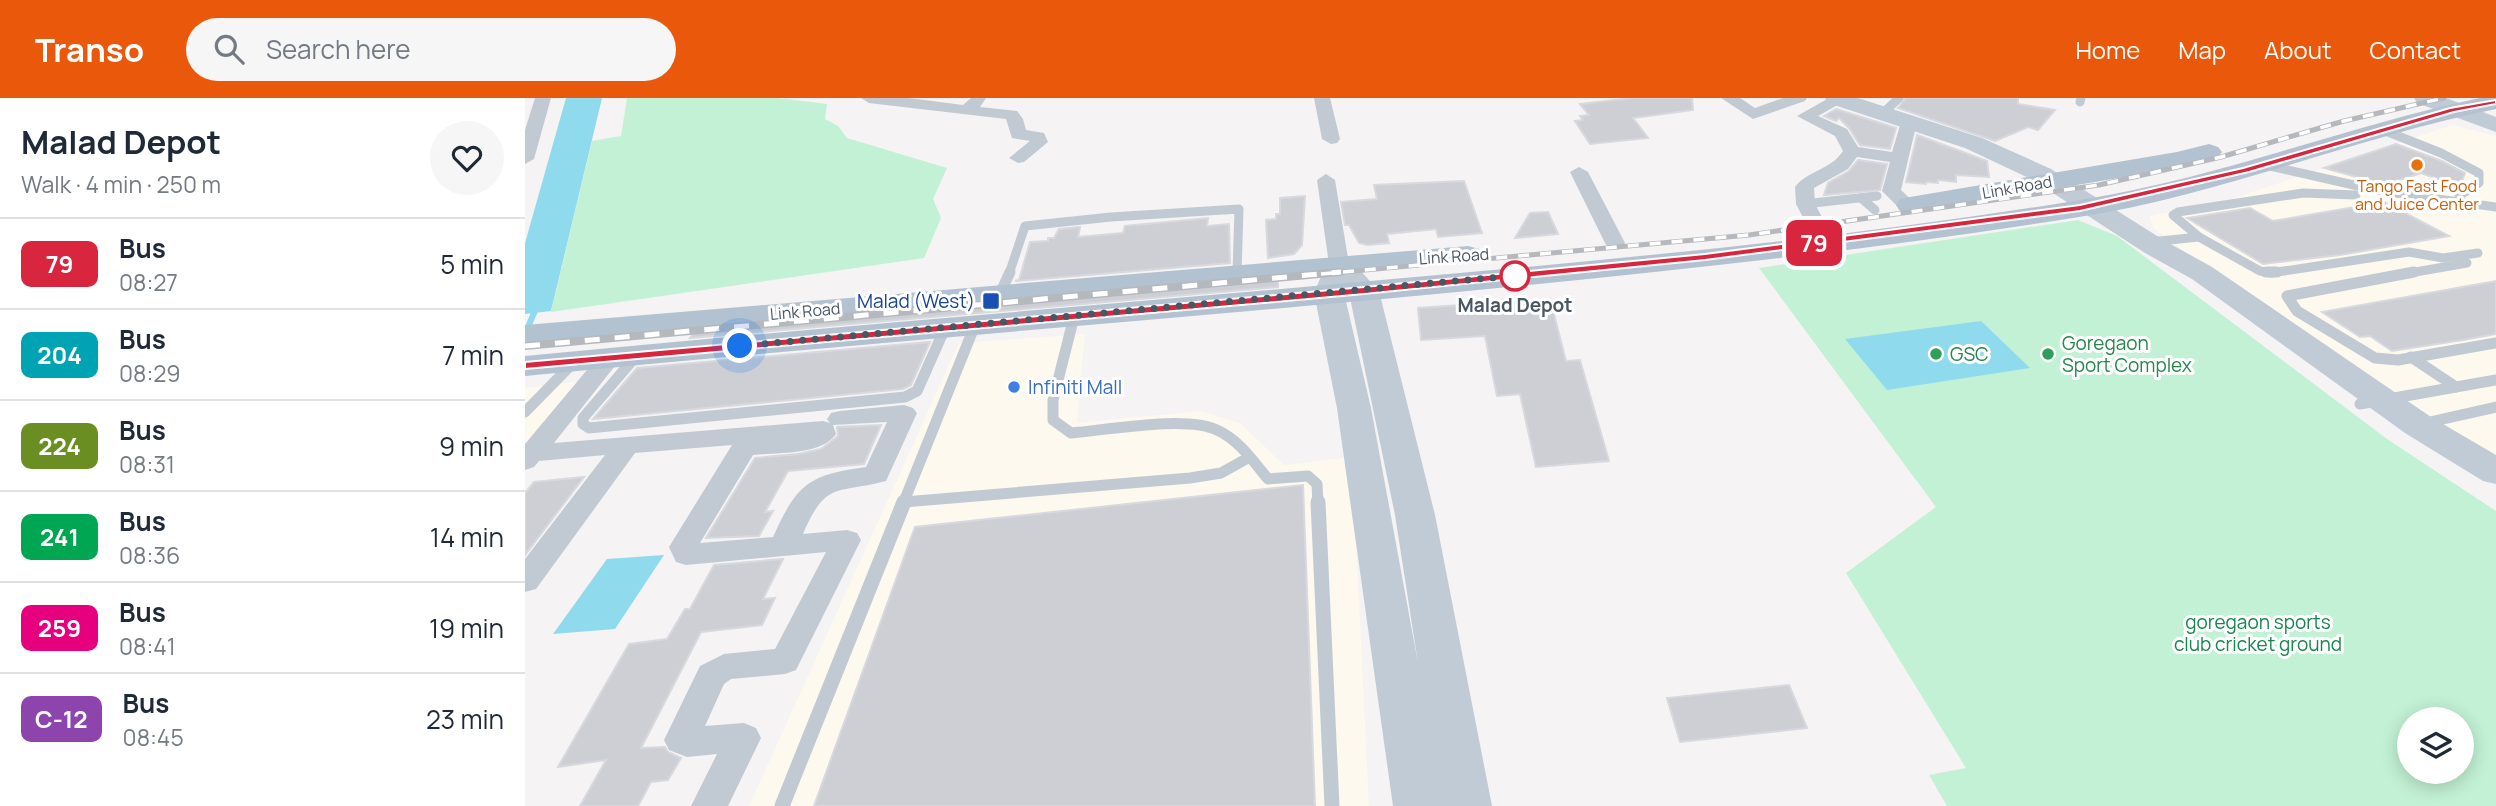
<!DOCTYPE html>
<meta charset="utf-8">
<style>
:root{--surface:#fff;--page:#f6f6f7;--text:#1f2937;--muted:#747a83;--line:#e0e1e3;--accent:#ea580c}
body{margin:0;font-family:Manrope,sans-serif;background:var(--page);color:var(--text);height:100vh;display:flex;flex-direction:column;font-size:26px;white-space:nowrap}
*{box-sizing:border-box;margin:0}
p{font-size:23px;color:var(--muted)}
.icon{flex:none;width:38px;height:38px;fill:none;stroke:currentColor;stroke-width:2;stroke-linecap:round;stroke-linejoin:round}
.map{position:relative;flex:1;overflow:hidden}
.details{display:flex;flex-direction:column;background:var(--surface);width:525px}
.details>*{flex:none}
.badge{padding:0 14px;border-radius:10px;font-size:24px;line-height:46px}
.tools{position:absolute;left:1872px;top:609px;display:grid;gap:14px}
.tools a{display:grid;place-items:center;width:77px;height:77px;border-radius:50%;background:var(--surface);box-shadow:0 4px 18px #0003;font-size:35px}
.you{position:absolute;width:35px;height:35px;margin:-18px;border:5px solid #fff;border-radius:50%;background:#1a73e8;box-shadow:0 0 0 10px #1a73e833}
.map>.badge{position:absolute;translate:-50% -50%;box-shadow:0 0 0 4px #fff}
.round{display:grid;place-items:center;flex:none;width:74px;height:74px;border-radius:37px;background:var(--page)}
.summary{display:flex;align-items:center;justify-content:space-between;height:119px;padding:0 21px}
h1{font-size:33px;font-weight:700;line-height:52px}
ul{padding:0;list-style:none}
li{display:flex;align-items:center;gap:21px;height:91px;padding:0 21px;border-top:2px solid var(--line)}
li div{flex:1}
li b{display:block;font-size:26px}
li em{font-style:normal}
li .badge{min-width:77px;font-weight:700;text-align:center}
header{display:flex;align-items:center;gap:42px;box-sizing:border-box;height:98px;padding:0 35px;background:var(--accent);color:#fff}
header strong{font-size:33px}
nav{display:flex;gap:38px;margin-inline-start:auto;font-size:24px}
.search{width:490px;height:63px;background:var(--page);display:flex;align-items:center;gap:18px;box-sizing:border-box;padding:0 24px;border-radius:38px;color:var(--muted);font-size:26px}
main{display:flex;flex:1;min-height:0}
.map>svg:first-child{display:block}
.commercial{fill:#fdf9ef}
.green{fill:#c3f1d5;fill-rule:evenodd}
.water{fill:#90daee}
.lines{fill:none;stroke-linecap:round;stroke-linejoin:round}
.stream{stroke:#90daee;stroke-width:6}
.building{fill:#cdcfd5;stroke:#d7d9de;stroke-width:2}
.lane-far2{stroke:#c1cad2;stroke-width:9}
.lane-far1{stroke:#c1cad2;stroke-width:11}
.lane{stroke:#c1cad2;stroke-width:15}
.street{fill:#c1cad2;fill-rule:evenodd}
.secondary{fill:#c1cbd6;fill-rule:evenodd}
.primary{fill:#b3c2d1;fill-rule:evenodd}
.rail-far1-casing{stroke:#b5b8bd;stroke-width:5}
.rail-casing{stroke:#b5b8bd;stroke-width:8}
.rail-far1{stroke:#fff;stroke-width:3.5;stroke-dasharray:11;stroke-linecap:butt}
.rail{stroke:#fff;stroke-width:5;stroke-dasharray:15;stroke-linecap:butt}
.line{fill:#d7263d;stroke:#fff;stroke-width:2}
.walk{stroke:#4a5661;stroke-width:7;stroke-dasharray:0 12.6}
.food-dot{fill:#e8710a;stroke:#fff;stroke-width:2.5}
.stop-dot{fill:#fff;stroke:#d7263d;stroke-width:3.5}
.transit-dot{fill:#1a4fb4;stroke:#fff;stroke-width:2.5}
.leisure-dot{fill:#2e9e5b;stroke:#fff;stroke-width:2.5}
.shop-dot{fill:#3f7fe0;stroke:#fff;stroke-width:2.5}
.labels{text-anchor:middle;dominant-baseline:central;stroke-width:6;stroke-linejoin:round;paint-order:stroke}
.far-food-label{font-size:16px;fill:#c56008;stroke:#fff}
.far-street-label{font-size:16px;fill:#4a5661;stroke:#fff}
.transit-label{font-size:19px;fill:#164399;stroke:#fff;text-anchor:end}
.stop-label{font-size:19px;font-weight:bold;fill:#4a5661;stroke:#fff}
.leisure-label{font-size:19px;fill:#27864d;stroke:#fff;text-anchor:start}
.shop-label{font-size:19px;fill:#366cbe;stroke:#fff;text-anchor:start}
.park-label{font-size:19px;fill:#17864f;stroke:#fff}
</style>
<header>
<strong>Transo</strong>
<div class="search"><svg class="icon" aria-label="search" viewBox="0 0 24 24"><circle cx="10" cy="10" r="6"/><path d="M15 15l6 6"/></svg>Search here</div>
<nav><a>Home</a><a>Map</a><a>About</a><a>Contact</a></nav>
</header>
<main>
<section class="details">
<div class="summary"><div><h1>Malad Depot</h1><p>Walk · 4 min · 250 m</p></div><a class="round"><svg class="icon" aria-label="heart" viewBox="0 0 24 24"><path d="M12 20l-8-8c-3-5 5-10 8-4 3-6 11-1 8 4z"/></svg></a></div>
<ul>
<li><span class="badge" style="background:#d7263d;color:#fff">79</span><div><b>Bus</b><p>08:27</p></div><em>5 min</em></li>
<li><span class="badge" style="background:#00a3b4;color:#fff">204</span><div><b>Bus</b><p>08:29</p></div><em>7 min</em></li>
<li><span class="badge" style="background:#6b8e23;color:#fff">224</span><div><b>Bus</b><p>08:31</p></div><em>9 min</em></li>
<li><span class="badge" style="background:#00a651;color:#fff">241</span><div><b>Bus</b><p>08:36</p></div><em>14 min</em></li>
<li><span class="badge" style="background:#e6007e;color:#fff">259</span><div><b>Bus</b><p>08:41</p></div><em>19 min</em></li>
<li><span class="badge" style="background:#8e44ad;color:#fff">C-12</span><div><b>Bus</b><p>08:45</p></div><em>23 min</em></li>
</ul>
</section>
<div class="map">
<svg width="1971" height="708" viewBox="0 0 1971 708">
<rect width="100%" height="100%" fill="#f5f3f3"/>
<g class="commercial">
<polygon points="1927,27 1971,38 1971,363 1888,316 1629,131 1624,118 1703,102"/>
<polygon points="560,236 552,325 675,313 715,325 759,367 827,359 844,708 224,708 434,245"/>
<polygon points="59,283 0,351 0,290"/>
</g>
<g class="green">
<polygon points="102,0 253,0 302,6 300,21 313,28 322,40 422,70 408,101 416,120 399,160 26,214 67,43 96,38"/>
<path d="M 1553,122 L 1592,138 L 1862,341 L 1971,413 L 1971,708 L 1422,708 L 1404,677 L 1441,670 L 1321,475 L 1411,409 L 1234,170 ZM 1885,621 L 1937,621 L 1937,674 L 1885,674 Z"/>
</g>
<g class="water">
<polygon points="41,0 77,0 26,213 0,216 0,145"/>
<polygon points="1456,223 1505,270 1362,292 1320,241"/>
<polygon points="139,457 90,531 28,536 82,461"/>
</g>
<g class="lines">
<polyline class="stream" points="0,236 12,208"/>
</g>
<g class="building">
<polygon points="1108,0 1167,0 1168,12 1108,20 1123,40 1065,46 1050,23 1058,22 1055,18 1064,17 1055,6"/>
<polygon points="1381,0 1493,0 1493,6 1530,12 1513,32 1503,29 1470,43 1373,10"/>
<polygon points="1311,11 1371,30 1365,51 1335,47 1324,30 1314,20 1311,23 1299,18"/>
<polygon points="1392,37 1462,63 1464,79 1431,77 1431,84 1413,82 1413,85 1401,84 1401,86 1381,84"/>
<polygon points="1871,46 1917,63 1940,75 1935,89 1896,75 1860,87 1799,70"/>
<polygon points="1333,62 1362,66 1355,92 1299,97 1303,85 1324,73"/>
<polygon points="939,83 957,135 913,139 911,131 862,136 864,145 842,147 834,145 824,127 820,127 816,104 852,101 849,87"/>
<polygon points="780,98 777,147 769,156 743,160 741,122 751,121 751,116 755,116 755,100"/>
<polygon points="1859,104 1924,138 1815,157 1738,166 1662,120 1725,110 1748,123"/>
<polygon points="1023,114 1033,136 990,140 1005,115"/>
<polygon points="683,120 682,128 704,126 705,165 490,183 494,182 505,144 523,143 523,140 529,140 534,131 555,129 553,139 598,135 600,128"/>
<polygon points="753,183 753,189 165,240 169,235"/>
<polygon points="1971,183 1971,236 1938,242 1867,253 1845,238 1835,239 1797,214"/>
<polygon points="1025,201 1041,263 1055,262 1084,363 1011,369 995,296 972,298 960,238 896,242 893,210"/>
<polygon points="405,244 386,287 378,291 68,321 112,270"/>
<polygon points="356,327 339,366 263,373 240,414 248,413 234,438 181,440 230,360 273,356 296,351 313,338 312,329"/>
<polygon points="59,379 0,457 0,395 9,384"/>
<polygon points="778,387 790,708 289,708 390,429"/>
<polygon points="258,461 238,501 250,500 237,527 176,534 116,650 140,649 143,654 156,660 143,682 126,684 113,708 55,708 81,662 33,669 104,546 142,541 160,511 165,511 189,467"/>
<polygon points="1264,587 1282,630 1155,644 1142,600"/>
</g>
<g class="lines">
<g class="lane-far2">
<polyline points="1555,4 1556,0"/>
<polyline points="1357,16 1374,0"/>
<polyline points="1858,32 1916,55 1954,75 1954,85 1934,98"/>
<polyline points="1741,67 1855,93 1971,109"/>
<polyline points="1336,100 1350,112"/>
<polyline points="1279,106 1352,98"/>
<polyline points="1674,139 1735,173 1746,175 1884,154 1918,160 1953,155"/>
<polyline points="1625,144 1674,139 1648,117 1653,114 1778,95 1831,97"/>
<polyline points="484,176 500,128 586,119 714,111 712,175"/>
<polyline points="1879,176 1942,165"/>
</g>
<g class="lane-far1">
<polyline points="1741,174 1752,174"/>
<polyline points="1889,174 1762,198 1772,213 1850,260 1873,262 1971,245"/>
<polyline points="475,196 485,174"/>
<path d="M 549,219 L 528,302 L 528,322 L 546,335 C 583,332 661,317 692,332 C 714,342 728,363 743,381 L 783,378 L 792,386 L 793,406"/>
<polyline points="112,257 58,320 58,326 64,330 380,299 392,293 420,230"/>
<polyline points="1886,259 1931,289"/>
<polyline points="1835,306 1971,282"/>
<polyline points="0,314 50,263"/>
<polyline points="1896,326 1971,309"/>
<polyline points="379,404 665,380 696,375 723,360"/>
<polyline points="378,406 450,227"/>
</g>
<g class="lane">
<polyline points="793,404 807,708"/>
<polyline points="257,708 379,404"/>
</g>
<g class="street">
<polygon points="10,0 26,0 9,61 0,66 0,32"/>
<polygon points="336,0 384,0 438,7 446,0 461,0 455,9 492,13 498,21 501,32 519,35 523,44 499,64 493,65 484,60 505,43 487,40 481,21 344,5"/>
<polygon points="789,0 805,0 815,41 812,45 806,46 797,41"/>
<polygon points="1196,0 1215,0 1230,10 1258,0 1282,0 1280,3 1228,21"/>
<path d="M 1304,0 L 1323,1 L 1293,18 L 1322,31 L 1333,49 L 1367,54 L 1376,24 L 1384,19 L 1390,20 L 1392,24 L 1376,92 L 1393,108 L 1390,112 L 1376,112 L 1357,93 L 1365,64 L 1332,59 L 1323,71 L 1289,90 L 1290,106 L 1298,121 L 1288,127 L 1281,125 L 1271,106 L 1270,89 C 1283,72 1306,72 1318,53 L 1310,38 L 1272,18 Z"/>
<polygon points="1054,69 1063,74 1100,145 1097,149 1083,149 1080,145 1045,74"/>
<polygon points="801,76 810,82 824,166 821,170 807,170 804,166 792,82"/>
<path d="M 85,252 L 93,254 L 97,259 L 29,345 L 298,323 L 305,325 L 302,321 L 306,315 L 315,313 L 379,307 L 388,310 L 392,315 L 361,383 C 312,396 301,382 278,436 L 322,432 L 332,435 L 336,442 L 271,572 L 260,576 L 206,581 L 199,586 L 180,628 L 219,625 L 231,630 L 236,640 L 203,708 L 166,708 L 192,656 L 162,659 L 144,652 L 139,642 L 175,568 L 199,556 L 250,551 L 301,454 L 161,467 L 151,464 L 144,449 L 207,347 L 110,355 L 11,491 L 0,494 L 0,461 L 80,357 L 14,363 L 9,369 L 0,372 L 0,346 L 77,254 ZM 362,324 L 341,369 C 283,377 272,386 248,439 L 175,445 L 228,357 C 251,354 296,358 311,336 L 308,327 Z"/>
</g>
<g class="secondary">
<polygon points="1300,0 1333,0 1457,40 1526,71 1640,143 1687,169 1906,319 1971,357 1971,386 1958,383 1880,335 1667,181 1620,155 1508,82 1440,50 1303,5"/>
<polygon points="1889,0 1921,0 1971,19 1971,34 1892,5"/>
<path d="M 814,157 L 824,160 L 854,193 L 910,417 L 967,708 L 868,708 L 812,310 L 789,195 L 804,160 ZM 821,191 L 824,195 L 870,417 L 893,565 L 846,310 L 819,195 Z"/>
</g>
<g class="primary">
<path d="M 1955,0 L 1971,0 L 1971,11 C 1830,39 1697,97 1554,119 C 1324,156 1091,179 858,201 C 572,227 286,250 0,278 L 0,258 C 297,229 593,206 890,179 C 1114,159 1339,138 1561,101 C 1695,79 1822,28 1955,0 Z"/>
<polygon points="1684,46 1693,49 1697,54 1693,59 1653,70 1385,115 1375,113 1371,107 1375,101 1385,99 1652,54"/>
<polygon points="943,148 954,151 958,157 954,163 0,247 0,227"/>
</g>
<defs>
<polyline id="rail-far1" points="796,176 1224,137 1574,87 1696,59 1819,23 1919,0"/>
<polyline id="rail" points="0,248 816,174"/>
</defs>
<use href="#rail-far1" class="rail-far1-casing"/>
<use href="#rail" class="rail-casing"/>
<use href="#rail-far1" class="rail-far1"/>
<use href="#rail" class="rail"/>
</g>
<polygon class="line" points="1971,2 1971,6 1929,14 1724,74 1555,113 1180,162 839,196 0,271 0,264 839,189 1180,156 1555,107 1718,70 1925,10"/>
<g class="lines">
<polyline class="walk" points="215,248 997,177 990,178"/>
</g>
<circle class="food-dot" cx="1892" cy="67" r="7"/>
<circle class="stop-dot" cx="990" cy="178" r="14"/>
<rect class="transit-dot" x="457" y="194" width="18" height="18" rx="3.5"/>
<g class="leisure-dot">
<circle cx="1411" cy="256" r="7"/>
<circle cx="1523" cy="256" r="7"/>
</g>
<circle class="shop-dot" cx="489" cy="289" r="7"/>
<g class="labels">
<g class="far-food-label">
<text x="1892" y="88">Tango Fast Food<tspan x="1892" dy="18">and Juice Center</tspan></text>
</g>
<g class="far-street-label">
<text transform="translate(1492 89) rotate(-10)">Link Road</text>
<text transform="translate(929 158) rotate(-4)">Link Road</text>
<text transform="translate(280 213) rotate(-5)">Link Road</text>
</g>
<g class="transit-label">
<text x="450" y="203">Malad (West)</text>
</g>
<g class="stop-label">
<text x="990" y="207">Malad Depot</text>
</g>
<g class="leisure-label">
<text x="1537" y="245">Goregaon<tspan x="1537" dy="22">Sport Complex</tspan></text>
<text x="1425" y="256">GSC</text>
</g>
<g class="shop-label">
<text x="503" y="289">Infiniti Mall</text>
</g>
<g class="park-label">
<text x="1733" y="524">goregaon sports<tspan x="1733" dy="22">club cricket ground</tspan></text>
</g>
</g>
</svg>
<div class="tools">
<a><svg class="icon" aria-label="layers" viewBox="0 0 24 24"><path d="M12 4l9 5-9 5-9-5zM3 14l9 5 9-5"/></svg></a>
</div>
<div class="you" style="left:215px;top:248px"></div>
<b class="badge" style="left:1289px;top:145px;background:#d7263d;color:#fff">79</b>
</div>
</main>
